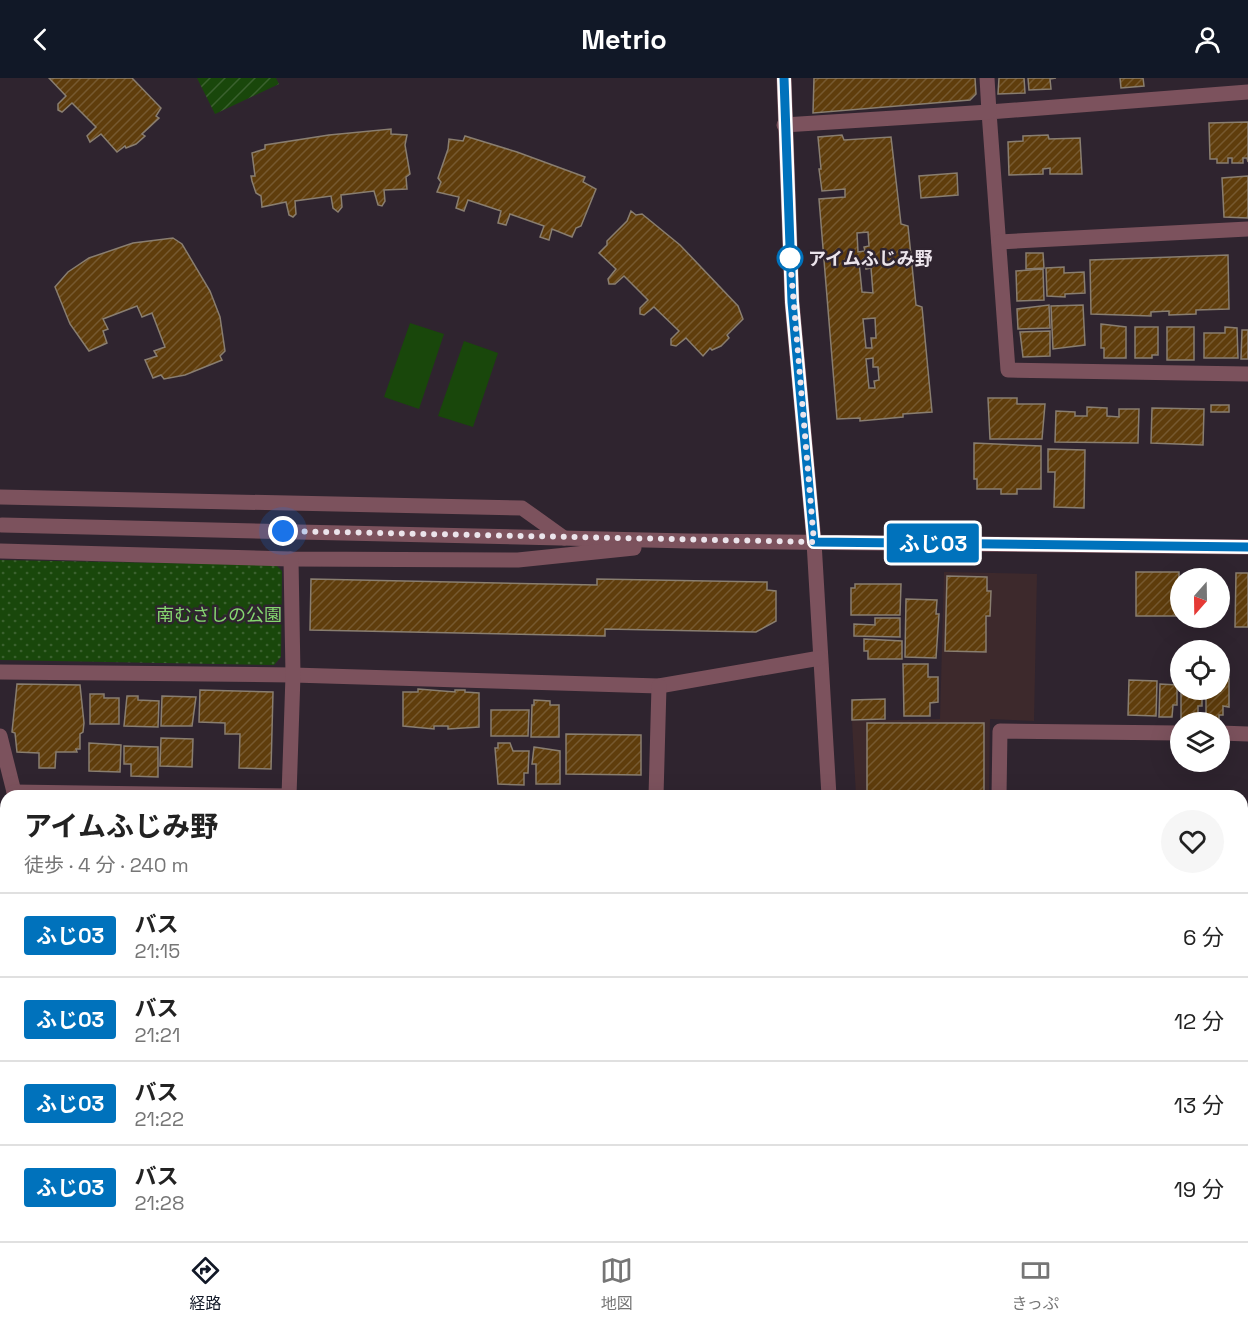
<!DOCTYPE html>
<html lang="ja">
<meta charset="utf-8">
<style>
:root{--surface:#fff;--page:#f6f6f6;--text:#222;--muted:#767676;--line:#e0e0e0;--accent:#111827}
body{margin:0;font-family:"Space Grotesk","Noto Sans JP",sans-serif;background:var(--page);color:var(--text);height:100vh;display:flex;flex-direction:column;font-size:22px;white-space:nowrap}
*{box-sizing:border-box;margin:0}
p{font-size:20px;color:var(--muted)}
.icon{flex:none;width:33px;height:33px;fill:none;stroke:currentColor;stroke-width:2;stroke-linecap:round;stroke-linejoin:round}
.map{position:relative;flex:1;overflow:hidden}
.side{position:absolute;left:0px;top:712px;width:1248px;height:452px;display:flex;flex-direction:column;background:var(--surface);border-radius:18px 18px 0 0;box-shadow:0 6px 24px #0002}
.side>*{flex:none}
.badge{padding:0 12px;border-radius:4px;font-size:21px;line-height:39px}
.needle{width:39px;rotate:200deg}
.tools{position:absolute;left:1170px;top:490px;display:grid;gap:12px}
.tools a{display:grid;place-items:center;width:60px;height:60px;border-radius:50%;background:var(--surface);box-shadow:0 6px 24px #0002;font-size:30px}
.you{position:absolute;width:30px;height:30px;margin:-15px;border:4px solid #fff;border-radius:50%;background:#1a73e8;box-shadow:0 0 0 9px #1a73e833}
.map>.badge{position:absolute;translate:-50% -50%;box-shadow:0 0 0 3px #fff}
.round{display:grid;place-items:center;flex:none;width:63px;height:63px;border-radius:32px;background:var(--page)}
.head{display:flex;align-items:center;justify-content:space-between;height:102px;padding:0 24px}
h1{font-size:28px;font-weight:700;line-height:45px}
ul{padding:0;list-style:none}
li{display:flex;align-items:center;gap:18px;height:84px;padding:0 24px;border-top:2px solid var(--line)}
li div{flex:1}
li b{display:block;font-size:22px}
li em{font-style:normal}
li .badge{min-width:66px;font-weight:700;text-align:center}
header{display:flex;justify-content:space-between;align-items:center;height:78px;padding:0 24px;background:var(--accent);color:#fff;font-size:27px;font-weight:700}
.dock{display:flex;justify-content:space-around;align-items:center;height:84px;border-top:2px solid var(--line);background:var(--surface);font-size:16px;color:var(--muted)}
.dock a{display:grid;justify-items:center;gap:3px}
.dock .current{color:var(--accent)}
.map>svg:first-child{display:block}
.commercial{fill:#3d292c}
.grass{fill:#19470b}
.park{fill:url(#park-dots)}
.garden{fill:url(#garden-furrows)}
.building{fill:url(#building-hatch);stroke:#897e70;stroke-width:1.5;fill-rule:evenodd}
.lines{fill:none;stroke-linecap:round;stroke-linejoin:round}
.minor{stroke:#7c525d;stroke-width:15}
.rail-casing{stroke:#d6cfd6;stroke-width:7}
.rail{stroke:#2f242f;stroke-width:4.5;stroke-dasharray:14;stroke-linecap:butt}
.line-casing{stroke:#fff;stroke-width:14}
.line{stroke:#0072bc;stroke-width:9}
.walk{stroke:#ebe4eb;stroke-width:6;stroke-dasharray:0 10.8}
.stop-dot{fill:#fff;stroke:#0072bc;stroke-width:3}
.labels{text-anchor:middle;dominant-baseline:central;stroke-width:5;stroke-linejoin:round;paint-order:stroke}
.stop-label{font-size:18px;font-weight:bold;fill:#ebe4eb;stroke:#2f242f;text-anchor:start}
.park-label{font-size:18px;fill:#85d670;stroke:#2f242f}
</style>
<header><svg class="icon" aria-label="back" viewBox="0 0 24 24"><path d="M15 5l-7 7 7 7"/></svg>Metrio<svg class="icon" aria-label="person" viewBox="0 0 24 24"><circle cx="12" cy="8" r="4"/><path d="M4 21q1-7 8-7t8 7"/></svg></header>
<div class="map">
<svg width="1248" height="1163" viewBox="0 0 1248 1163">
<defs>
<pattern id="park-dots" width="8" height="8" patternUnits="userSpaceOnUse" patternTransform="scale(1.5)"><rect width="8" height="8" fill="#19470b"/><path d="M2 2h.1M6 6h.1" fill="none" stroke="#3b612f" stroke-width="1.8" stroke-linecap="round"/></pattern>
<pattern id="garden-furrows" width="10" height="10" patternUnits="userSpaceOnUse" patternTransform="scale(1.5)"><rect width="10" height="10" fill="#19470b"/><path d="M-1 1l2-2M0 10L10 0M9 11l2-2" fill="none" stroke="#3b612f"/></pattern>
<pattern id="building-hatch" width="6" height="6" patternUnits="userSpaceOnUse" patternTransform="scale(1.5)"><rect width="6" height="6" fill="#5f3d0c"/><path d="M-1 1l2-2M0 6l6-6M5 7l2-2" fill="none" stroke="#765930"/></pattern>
</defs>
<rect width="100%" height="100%" fill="#2f242f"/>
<polygon class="commercial" points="944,494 1037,496 1034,643 990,641 989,718 856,718 852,643 940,641"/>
<g class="grass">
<polygon points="410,245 444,256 419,331 384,319"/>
<polygon points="464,263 498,275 473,349 438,338"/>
</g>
<polygon class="park" points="0,482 276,487 282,493 281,579 274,587 0,582"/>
<polygon class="garden" points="197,0 276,0 279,6 215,36"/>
<g class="building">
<polygon points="49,0 132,0 161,30 156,38 159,40 142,56 145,58 136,66 126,70 125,68 117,74 101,56 90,64 87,58 96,49 72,25 62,34 58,32 58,26 66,18"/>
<polygon points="814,0 975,0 976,16 970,22 813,35"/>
<polygon points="999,0 1024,0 1025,15 998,16"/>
<polygon points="1028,0 1056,0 1050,1 1051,11 1029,12"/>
<polygon points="1120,0 1143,0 1144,8 1121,10"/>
<polygon points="1248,44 1248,84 1247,80 1243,80 1243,85 1232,85 1232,80 1228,80 1228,85 1217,85 1217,81 1210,81 1209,45"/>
<polygon points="391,51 391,56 407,57 405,67 410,96 406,99 407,111 384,112 385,123 382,128 378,127 374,113 341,117 342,129 338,134 333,130 331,118 295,123 296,136 293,139 289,137 286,124 262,129 261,118 256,115 252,103 251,98 255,98 252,75 265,71 265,67 329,57"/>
<path d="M 842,57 L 844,62 L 891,59 L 901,146 L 908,148 L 916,227 L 922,229 L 932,334 L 903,336 L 903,339 L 860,343 L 860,340 L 837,341 L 819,121 L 845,119 L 845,111 L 822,113 L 819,91 L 821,91 L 818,59 ZM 868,154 L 869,168 L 864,169 L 865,173 L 858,174 L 857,155 ZM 859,184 L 865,184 L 866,191 L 871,190 L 873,215 L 862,214 ZM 875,240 L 876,260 L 871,260 L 872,270 L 866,270 L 863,241 ZM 873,280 L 873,289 L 878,289 L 879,302 L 874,303 L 875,310 L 869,310 L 866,281 Z"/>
<polygon points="1048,57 1049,61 1080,60 1082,96 1050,96 1050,90 1043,91 1043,96 1009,97 1008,64 1023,63 1023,58"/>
<polygon points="465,58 517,74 585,99 583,104 596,111 581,148 576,150 572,159 552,151 549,162 540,159 544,148 510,136 506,147 498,145 501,133 468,122 464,133 456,130 459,119 437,114 441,104 438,100 448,71 449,61 463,63"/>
<polygon points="957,95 958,117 921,120 919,98"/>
<polygon points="1248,98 1248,140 1224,139 1222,100"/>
<polygon points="631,133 636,137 642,136 680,167 738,228 743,241 727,257 729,260 721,268 712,272 710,270 703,278 686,260 676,268 671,267 671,261 679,253 654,229 644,237 640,236 640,230 648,222 624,198 615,206 609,206 608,201 616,191 599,175 607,167 607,163 627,143"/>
<polygon points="173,160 182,166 210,213 220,239 225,273 220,278 222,282 185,297 164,301 161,297 153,300 145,282 157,278 154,273 165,269 152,235 142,239 137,228 103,241 108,251 103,253 107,265 89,273 70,246 55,209 68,194 89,180 133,165"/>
<polygon points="1026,175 1043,175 1044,190 1026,191"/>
<polygon points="1228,177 1229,231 1196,232 1196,236 1169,237 1169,233 1151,234 1151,238 1091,236 1090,182"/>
<polygon points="1064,189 1064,195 1084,194 1085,215 1065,216 1065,219 1047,218 1046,190"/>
<polygon points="1043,191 1044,222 1017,223 1016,193"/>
<polygon points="1049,227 1050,250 1018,251 1017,231"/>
<polygon points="1083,227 1085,267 1053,271 1051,228"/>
<polygon points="1101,246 1126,249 1126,280 1104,280 1104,270 1101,270"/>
<polygon points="1135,249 1158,249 1158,277 1152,277 1152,280 1135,280"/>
<rect x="1167" y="249" width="27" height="33"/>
<polygon points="1225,249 1237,250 1238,280 1204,280 1204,255 1225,255"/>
<polygon points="1242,252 1248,252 1248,281 1241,281"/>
<polygon points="1050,253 1050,278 1023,279 1020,254"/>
<polygon points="988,320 1017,320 1017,326 1045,326 1042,361 990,361"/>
<rect x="1211" y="327" width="18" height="7"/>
<polygon points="1087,329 1107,330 1107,338 1119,339 1119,331 1139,331 1138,365 1055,364 1056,333 1075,334 1075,338 1087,338"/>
<polygon points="1152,330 1204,331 1203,367 1151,365"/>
<polygon points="974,365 1041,368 1041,411 1017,411 1017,416 1001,416 1001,411 977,411 977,401 974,401"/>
<polygon points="1048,371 1085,372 1084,430 1054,429 1055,394 1048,394"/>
<rect x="1136" y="494" width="43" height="44"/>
<polygon points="1236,495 1248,495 1248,549 1235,549"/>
<polygon points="947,498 987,499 987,513 991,513 990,538 986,538 986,574 945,573"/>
<polygon points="311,501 597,507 597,501 767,504 767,512 776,513 776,543 756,554 605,551 605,558 310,552"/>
<polygon points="855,506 901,506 900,537 851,537 851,510 855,510"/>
<polygon points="906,521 937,522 936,536 939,536 936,580 905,579"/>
<polygon points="875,540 900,540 900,559 854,558 854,546 875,547"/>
<polygon points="864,561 902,563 902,581 868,581 868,573 864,573"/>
<polygon points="903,586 928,586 928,599 938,599 938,624 930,625 930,638 904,638"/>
<polygon points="1220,600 1229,600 1229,629 1223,628 1223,637 1219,637 1219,642 1206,642 1206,612 1220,612"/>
<polygon points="1129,602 1157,603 1156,638 1128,637"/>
<polygon points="17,606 80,607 84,645 83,654 80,656 80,671 76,671 77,674 56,674 55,690 39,690 39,675 17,674 15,655 12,654"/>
<polygon points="1160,606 1177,607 1177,627 1173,627 1172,639 1159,639"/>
<polygon points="418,611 455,614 455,612 465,612 465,614 479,615 479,649 448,651 448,648 434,648 434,651 403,648 403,614 418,614"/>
<polygon points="200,612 273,614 271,691 239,690 240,656 225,656 225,645 199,644"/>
<polygon points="1181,612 1202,612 1202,628 1198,628 1198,641 1181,641"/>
<polygon points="90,616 104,616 104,620 119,620 119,646 90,646"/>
<polygon points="127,618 138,618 138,622 159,623 158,649 124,648"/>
<polygon points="162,618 196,619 192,648 161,648"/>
<polygon points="885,621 885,641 852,642 852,622"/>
<polygon points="534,622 550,623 550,627 559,627 559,659 531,659 532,627 534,627"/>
<polygon points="491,632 529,632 528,658 491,658"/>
<rect x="867" y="645" width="117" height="73"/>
<polygon points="566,656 641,657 641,697 566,696"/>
<polygon points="161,660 193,661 192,689 160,688"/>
<polygon points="89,665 121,667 120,694 89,693"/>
<polygon points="498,665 510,665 513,673 529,673 528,695 524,695 524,707 498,706 495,670 498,670"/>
<polygon points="124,668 158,669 158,699 131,698 131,686 124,686"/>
<polygon points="534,669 560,673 560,706 536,706 536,686 532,686"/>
<polygon points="1242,839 1248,839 1248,894 1242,893"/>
<rect x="1242" y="905" width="6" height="48"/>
<polygon points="0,944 2,944 3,965 6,965 6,985 0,985"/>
<rect x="0" y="1005" width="6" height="27"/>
<rect x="1242" y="1036" width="6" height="40"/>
<rect x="0" y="1040" width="6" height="21"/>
<rect x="0" y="1084" width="6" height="31"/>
<polygon points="151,1158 195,1158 199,1159 199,1163 151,1163"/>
<polygon points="225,1158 259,1158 260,1163 227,1163"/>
<polygon points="266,1158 307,1158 308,1163 267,1163"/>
<polygon points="338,1158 374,1158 368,1159 369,1163 340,1163"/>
<rect x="394" y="1158" width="41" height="5"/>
<polygon points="489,1158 524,1158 526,1163 474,1163"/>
<polygon points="529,1158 549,1158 550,1163 530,1163"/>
<polygon points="597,1158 619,1158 620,1163 598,1163"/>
<polygon points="638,1158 657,1158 659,1163 641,1163"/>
<rect x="672" y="1158" width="40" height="5"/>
<polygon points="721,1158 772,1158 773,1163 722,1163"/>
</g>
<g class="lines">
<g class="minor">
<polyline points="784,0 792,224 814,464 829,718"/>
<polyline points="1248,14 989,34 1008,292 1248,296"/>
<polyline points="784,47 989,34 987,0"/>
<polyline points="999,164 1248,151"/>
<polyline points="0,419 522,430 564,460"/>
<polyline points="2,447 688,463 1248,469"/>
<polyline points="0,473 291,481 518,482 634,470"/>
<polyline points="0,594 293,597 659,608 820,580"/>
<polyline points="1220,655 1248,656"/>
<polyline points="0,658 15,718"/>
<polyline points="14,714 289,718"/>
<polyline points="289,718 293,597 291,481"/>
<polyline points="656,718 659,608"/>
<polyline points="999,718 1000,653 1180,655"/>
<polyline points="1242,806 1248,806"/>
<polyline points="0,895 6,918"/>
<polyline points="0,993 6,993"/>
<polyline points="0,1077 6,1077"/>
<polyline points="130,1158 131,1163"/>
<polyline points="456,1158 457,1163"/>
<polyline points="931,1158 932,1163"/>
<polyline points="1126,1158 1178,1163"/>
<polyline points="0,1161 71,1162"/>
</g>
<defs>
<g id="rail">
<polyline points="0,752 6,774"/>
<polyline points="0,800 6,823"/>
<polyline points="96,1158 97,1163"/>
<polyline points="108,1158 110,1163"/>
</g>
</defs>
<use href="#rail" class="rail-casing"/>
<use href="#rail" class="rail"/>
</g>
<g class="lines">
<defs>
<polyline id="line" points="784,0 792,224 814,464 1248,469"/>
</defs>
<use href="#line" class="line-casing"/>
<use href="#line" class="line"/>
<polyline class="walk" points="283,453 814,464 790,180"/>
</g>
<circle class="stop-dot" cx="790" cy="180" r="12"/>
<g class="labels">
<g class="stop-label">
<text x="808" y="180">アイムふじみ野</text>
</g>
<g class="park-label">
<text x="219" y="536">南むさしの公園</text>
</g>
</g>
</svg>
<div class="tools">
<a><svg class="needle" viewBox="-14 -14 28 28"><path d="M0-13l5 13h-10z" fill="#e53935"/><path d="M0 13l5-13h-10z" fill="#767676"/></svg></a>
<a><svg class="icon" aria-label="locate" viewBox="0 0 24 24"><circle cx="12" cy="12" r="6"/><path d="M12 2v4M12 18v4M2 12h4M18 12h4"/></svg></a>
<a><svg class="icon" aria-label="layers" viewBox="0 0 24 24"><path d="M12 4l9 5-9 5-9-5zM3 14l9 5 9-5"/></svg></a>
</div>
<div class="you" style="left:283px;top:453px"></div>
<b class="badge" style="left:933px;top:465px;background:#0072bc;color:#fff">ふじ03</b>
<section class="side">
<div class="head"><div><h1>アイムふじみ野</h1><p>徒歩 · 4 分 · 240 m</p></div><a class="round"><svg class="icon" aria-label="heart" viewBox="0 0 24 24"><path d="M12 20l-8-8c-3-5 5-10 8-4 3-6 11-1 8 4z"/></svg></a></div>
<ul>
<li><span class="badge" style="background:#0072bc;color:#fff">ふじ03</span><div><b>バス</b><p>21:15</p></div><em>6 分</em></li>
<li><span class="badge" style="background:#0072bc;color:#fff">ふじ03</span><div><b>バス</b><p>21:21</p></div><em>12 分</em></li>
<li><span class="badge" style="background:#0072bc;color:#fff">ふじ03</span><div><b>バス</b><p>21:22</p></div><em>13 分</em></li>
<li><span class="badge" style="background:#0072bc;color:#fff">ふじ03</span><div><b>バス</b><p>21:28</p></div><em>19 分</em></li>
</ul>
</section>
</div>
<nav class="dock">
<a class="current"><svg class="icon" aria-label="directions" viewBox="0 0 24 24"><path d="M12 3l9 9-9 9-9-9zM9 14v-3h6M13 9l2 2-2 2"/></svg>経路</a>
<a><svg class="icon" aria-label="map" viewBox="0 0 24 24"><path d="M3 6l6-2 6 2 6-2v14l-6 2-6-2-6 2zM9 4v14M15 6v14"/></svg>地図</a>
<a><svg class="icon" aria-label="tickets" viewBox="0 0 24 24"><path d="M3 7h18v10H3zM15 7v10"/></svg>きっぷ</a>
</nav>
